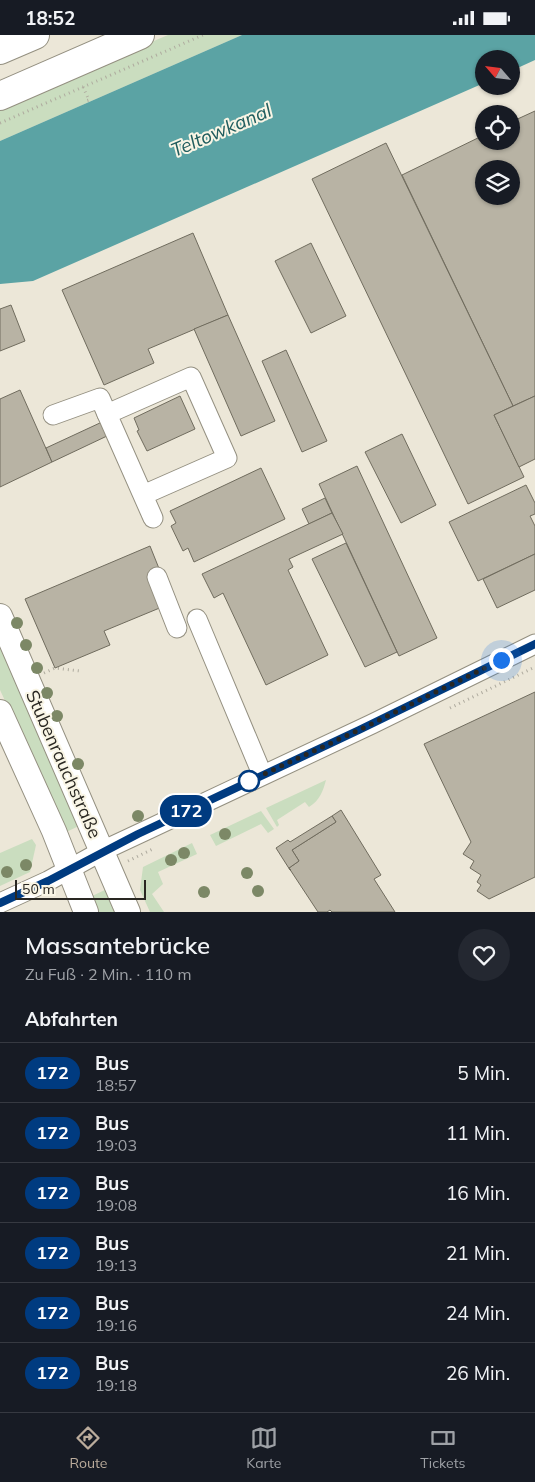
<!DOCTYPE html>
<html lang="de">
<meta charset="utf-8">
<style>
:root{--surface:#171b24;--page:#242831;--text:#f1f3f6;--muted:#9ea1a6;--line:#363941;--accent:#bbac9c}
body{margin:0;font-family:Mulish,sans-serif;background:var(--page);color:var(--text);height:100vh;display:flex;flex-direction:column;font-size:19px;white-space:nowrap}
*{box-sizing:border-box;margin:0}
p{font-size:16px;color:var(--muted)}
.icon{flex:none;width:28px;height:28px;fill:none;stroke:currentColor;stroke-width:2;stroke-linecap:round;stroke-linejoin:round}
.map{position:relative;height:877px;overflow:hidden}
.sheet{display:flex;flex-direction:column;background:var(--surface);flex:1}
.sheet>*{flex:none}
.badge{padding:0 10px;border-radius:16px;font-size:18px;line-height:32px}
.needle{width:32px;rotate:298deg}
.tools{position:absolute;left:475px;top:15px;display:grid;gap:10px}
.tools a{display:grid;place-items:center;width:45px;height:45px;border-radius:50%;background:var(--surface);box-shadow:0 1px 4px #0004;font-size:25px}
.scale{position:absolute;left:15px;bottom:12px;width:131px;box-sizing:border-box;padding-left:5px;border:2px solid #292722;border-top:0;font-size:14px;line-height:18px;white-space:nowrap;color:#292722;-webkit-text-stroke:4px #f9f5e5;paint-order:stroke}
.you{position:absolute;width:25px;height:25px;margin:-12px;border:4px solid #fff;border-radius:50%;background:#1a73e8;box-shadow:0 0 0 8px #1a73e833}
.map>.badge{position:absolute;translate:-50% -50%;box-shadow:0 0 0 2px #fff}
h2{padding:0 25px;font-size:19px;line-height:45px}
.round{display:grid;place-items:center;flex:none;width:52px;height:52px;border-radius:26px;background:var(--page)}
.summary{display:flex;align-items:center;justify-content:space-between;height:85px;padding:0 25px}
h1{font-size:24px;font-weight:600;line-height:38px}
ul{padding:0;list-style:none}
li{display:flex;align-items:center;gap:15px;height:60px;padding:0 25px;border-top:1px solid var(--line)}
li div{flex:1}
li b{display:block;font-size:19px}
li em{font-style:normal}
li .badge{min-width:55px;font-weight:700;text-align:center}
.status{display:flex;justify-content:space-between;align-items:center;height:35px;padding:0 25px;background:var(--surface);direction:ltr}
.status svg{height:14px;fill:currentColor}
.tabs{display:flex;justify-content:space-around;align-items:center;height:70px;border-top:1px solid var(--line);background:var(--surface);font-size:14px;color:var(--muted)}
.tabs a{display:grid;justify-items:center;gap:2px}
.tabs .current{color:var(--accent)}
.map>svg:first-child{display:block}
.green{fill:#caddbf}
.water{fill:#5ba3a4}
.building{fill:#b8b3a4;stroke:#706c5e;fill-rule:evenodd}
.lines{fill:none;stroke-linecap:round;stroke-linejoin:round}
.minor-casing{stroke:#949081;stroke-width:21}
.major-casing{stroke:#949081;stroke-width:26}
.highway-casing{stroke:#949081;stroke-width:30}
.path{stroke:#aeaa9e;stroke-width:3;stroke-dasharray:1 4;stroke-linecap:butt}
.minor{stroke:#fff;stroke-width:19}
.major{stroke:#fff;stroke-width:24}
.highway{stroke:#fff;stroke-width:28}
.tree{fill:#7c8866}
.line-casing{stroke:#fff;stroke-width:11}
.line{stroke:#003b80;stroke-width:8}
.walk{stroke:#292722;stroke-width:5;stroke-dasharray:0 9}
.stop-dot{fill:#fff;stroke:#003b80;stroke-width:2.5}
.labels{text-anchor:middle;dominant-baseline:central;stroke-width:4;stroke-linejoin:round;paint-order:stroke}
.street-label{font-size:18px;fill:#292722;stroke:#f9f5e5}
.water-label{font-size:19px;font-style:italic;fill:#205d5e;stroke:#f9f5e5}
</style>
<div class="status"><b>18:52</b><svg viewBox="0 0 49 12"><path d="M0 12V9h3v3zM5 12V6h3v6zM10 12V3h3v9zM15 12V0h3v12zM26 1h20v11H26zM47 4h2v5h-2z"/></svg></div>
<div class="map">
<svg width="535" height="877" viewBox="0 0 535 877">
<rect width="100%" height="100%" fill="#ece7d8"/>
<g class="green">
<polygon points="168,0 242,0 0,106 0,71"/>
<polygon points="0,604 81,790 62,799 25,708 0,655"/>
<path d="M 326,745 C 323,756 320,765 309,772 L 305,767 L 277,785 L 279,790 L 277,792 L 266,773 Z"/>
<polygon points="261,776 274,794 268,798 261,789 216,811 210,800"/>
<polygon points="32,804 36,810 30,837 0,851 0,818"/>
<polygon points="192,808 197,819 158,837 163,849 152,859 164,877 150,877 140,855 143,832"/>
<polygon points="109,853 117,877 94,877 88,863"/>
</g>
<polygon class="water" points="242,0 535,0 535,25 511,36 511,24 484,24 484,48 33,246 0,249 0,106"/>
<g class="building">
<path d="M 535,76 L 535,361 L 513,371 L 402,140 L 484,100 L 484,106 L 511,106 L 511,87 ZM 484,134 L 511,134 L 511,161 L 484,161 Z"/>
<polygon points="386,108 513,371 494,380 524,442 468,469 312,144"/>
<polygon points="193,198 228,280 148,314 154,328 104,350 62,255"/>
<polygon points="311,208 346,281 311,298 275,226"/>
<polygon points="11,270 25,306 0,316 0,274"/>
<polygon points="228,280 275,386 241,401 194,294"/>
<polygon points="286,315 327,406 302,417 262,326"/>
<polygon points="20,355 52,427 0,452 0,364"/>
<polygon points="180,361 195,394 147,416 137,396 139,395 134,383"/>
<polygon points="535,361 535,424 519,432 494,380"/>
<polygon points="102,387 107,401 52,427 46,413"/>
<polygon points="402,399 436,470 401,488 365,417"/>
<polygon points="357,431 437,603 399,621 319,449"/>
<polygon points="261,433 285,484 194,527 188,513 183,516 171,491 176,488 170,476"/>
<polygon points="526,450 535,468 535,479 530,481 535,491 535,519 478,546 449,487"/>
<polygon points="325,463 332,478 309,489 302,474"/>
<polygon points="332,478 343,499 289,524 293,532 288,535 328,620 266,650 223,558 214,563 202,539"/>
<polygon points="346,508 397,617 365,632 312,524"/>
<polygon points="150,511 160,536 162,572 104,596 110,610 55,633 25,564"/>
<polygon points="535,519 535,555 497,573 483,544"/>
<polygon points="535,657 535,842 489,864 477,856 481,850 477,847 481,840 470,833 474,826 463,819 471,807 424,709"/>
<polygon points="341,775 381,840 374,844 395,877 332,877 330,875 327,877 318,877 289,833 299,826 292,815 336,787 332,781"/>
<polygon points="332,781 336,787 292,815 299,826 289,833 291,835 290,835 276,813 288,805 290,807"/>
</g>
<g class="lines">
<defs>
<g id="minor">
<polyline points="53,380 100,363 107,379"/>
<polyline points="143,460 227,423 191,342 107,379 153,483"/>
<polyline points="157,542 177,593"/>
<polyline points="197,584 262,739"/>
<polyline points="0,868 48,846 102,816 149,794 372,689 535,609"/>
</g>
<g id="major">
<polyline points="0,581 128,877"/>
<polyline points="0,677 54,796 86,877"/>
</g>
<g id="highway">
<polyline points="0,15 35,0"/>
<polyline points="0,61 140,0"/>
</g>
</defs>
<use href="#minor" class="minor-casing"/>
<use href="#major" class="major-casing"/>
<use href="#highway" class="highway-casing"/>
<g class="path">
<polyline points="83,52 89,65 86,66"/>
<polyline points="0,88 203,0"/>
<polyline points="44,638 55,633 80,636"/>
<polyline points="450,673 535,632"/>
<polyline points="128,826 155,813"/>
</g>
<use href="#minor" class="minor"/>
<use href="#major" class="major"/>
<use href="#highway" class="highway"/>
</g>
<g class="tree">
<circle cx="17" cy="588" r="6"/>
<circle cx="26" cy="610" r="6"/>
<circle cx="37" cy="633" r="6"/>
<circle cx="47" cy="658" r="6"/>
<circle cx="57" cy="681" r="6"/>
<circle cx="78" cy="729" r="6"/>
<circle cx="138" cy="781" r="6"/>
<circle cx="225" cy="799" r="6"/>
<circle cx="184" cy="818" r="6"/>
<circle cx="171" cy="825" r="6"/>
<circle cx="26" cy="830" r="6"/>
<circle cx="7" cy="837" r="6"/>
<circle cx="247" cy="838" r="6"/>
<circle cx="258" cy="856" r="6"/>
<circle cx="204" cy="857" r="6"/>
</g>
<g class="lines">
<defs>
<polyline id="line" points="0,868 48,846 138,799 359,695 535,609"/>
</defs>
<use href="#line" class="line-casing"/>
<use href="#line" class="line"/>
<polyline class="walk" points="249,746 359,695 501,625"/>
</g>
<circle class="stop-dot" cx="249" cy="746" r="10"/>
<g class="labels">
<g class="street-label">
<text transform="translate(64 729) rotate(66)">Stubenrauchstraße</text>
</g>
<g class="water-label">
<text transform="translate(221 95) rotate(-23)">Teltowkanal</text>
</g>
</g>
</svg>
<div class="tools">
<a><svg class="needle" viewBox="-14 -14 28 28"><path d="M0-13l5 13h-10z" fill="#e53935"/><path d="M0 13l5-13h-10z" fill="#9ea1a6"/></svg></a>
<a><svg class="icon" aria-label="locate" viewBox="0 0 24 24"><circle cx="12" cy="12" r="6"/><path d="M12 2v4M12 18v4M2 12h4M18 12h4"/></svg></a>
<a><svg class="icon" aria-label="layers" viewBox="0 0 24 24"><path d="M12 4l9 5-9 5-9-5zM3 14l9 5 9-5"/></svg></a>
</div>
<div class="scale">50 m</div>
<div class="you" style="left:501px;top:625px"></div>
<b class="badge" style="left:186px;top:776px;background:#003b80;color:#fff">172</b>
</div>
<section class="sheet">
<div class="summary"><div><h1>Massantebrücke</h1><p>Zu Fuß · 2 Min. · 110 m</p></div><a class="round"><svg class="icon" aria-label="heart" viewBox="0 0 24 24"><path d="M12 20l-8-8c-3-5 5-10 8-4 3-6 11-1 8 4z"/></svg></a></div>
<h2>Abfahrten</h2>
<ul>
<li><span class="badge" style="background:#003b80;color:#fff">172</span><div><b>Bus</b><p>18:57</p></div><em>5 Min.</em></li>
<li><span class="badge" style="background:#003b80;color:#fff">172</span><div><b>Bus</b><p>19:03</p></div><em>11 Min.</em></li>
<li><span class="badge" style="background:#003b80;color:#fff">172</span><div><b>Bus</b><p>19:08</p></div><em>16 Min.</em></li>
<li><span class="badge" style="background:#003b80;color:#fff">172</span><div><b>Bus</b><p>19:13</p></div><em>21 Min.</em></li>
<li><span class="badge" style="background:#003b80;color:#fff">172</span><div><b>Bus</b><p>19:16</p></div><em>24 Min.</em></li>
<li><span class="badge" style="background:#003b80;color:#fff">172</span><div><b>Bus</b><p>19:18</p></div><em>26 Min.</em></li>
</ul>
</section>
<nav class="tabs">
<a class="current"><svg class="icon" aria-label="directions" viewBox="0 0 24 24"><path d="M12 3l9 9-9 9-9-9zM9 14v-3h6M13 9l2 2-2 2"/></svg>Route</a>
<a><svg class="icon" aria-label="map" viewBox="0 0 24 24"><path d="M3 6l6-2 6 2 6-2v14l-6 2-6-2-6 2zM9 4v14M15 6v14"/></svg>Karte</a>
<a><svg class="icon" aria-label="tickets" viewBox="0 0 24 24"><path d="M3 7h18v10H3zM15 7v10"/></svg>Tickets</a>
</nav>
